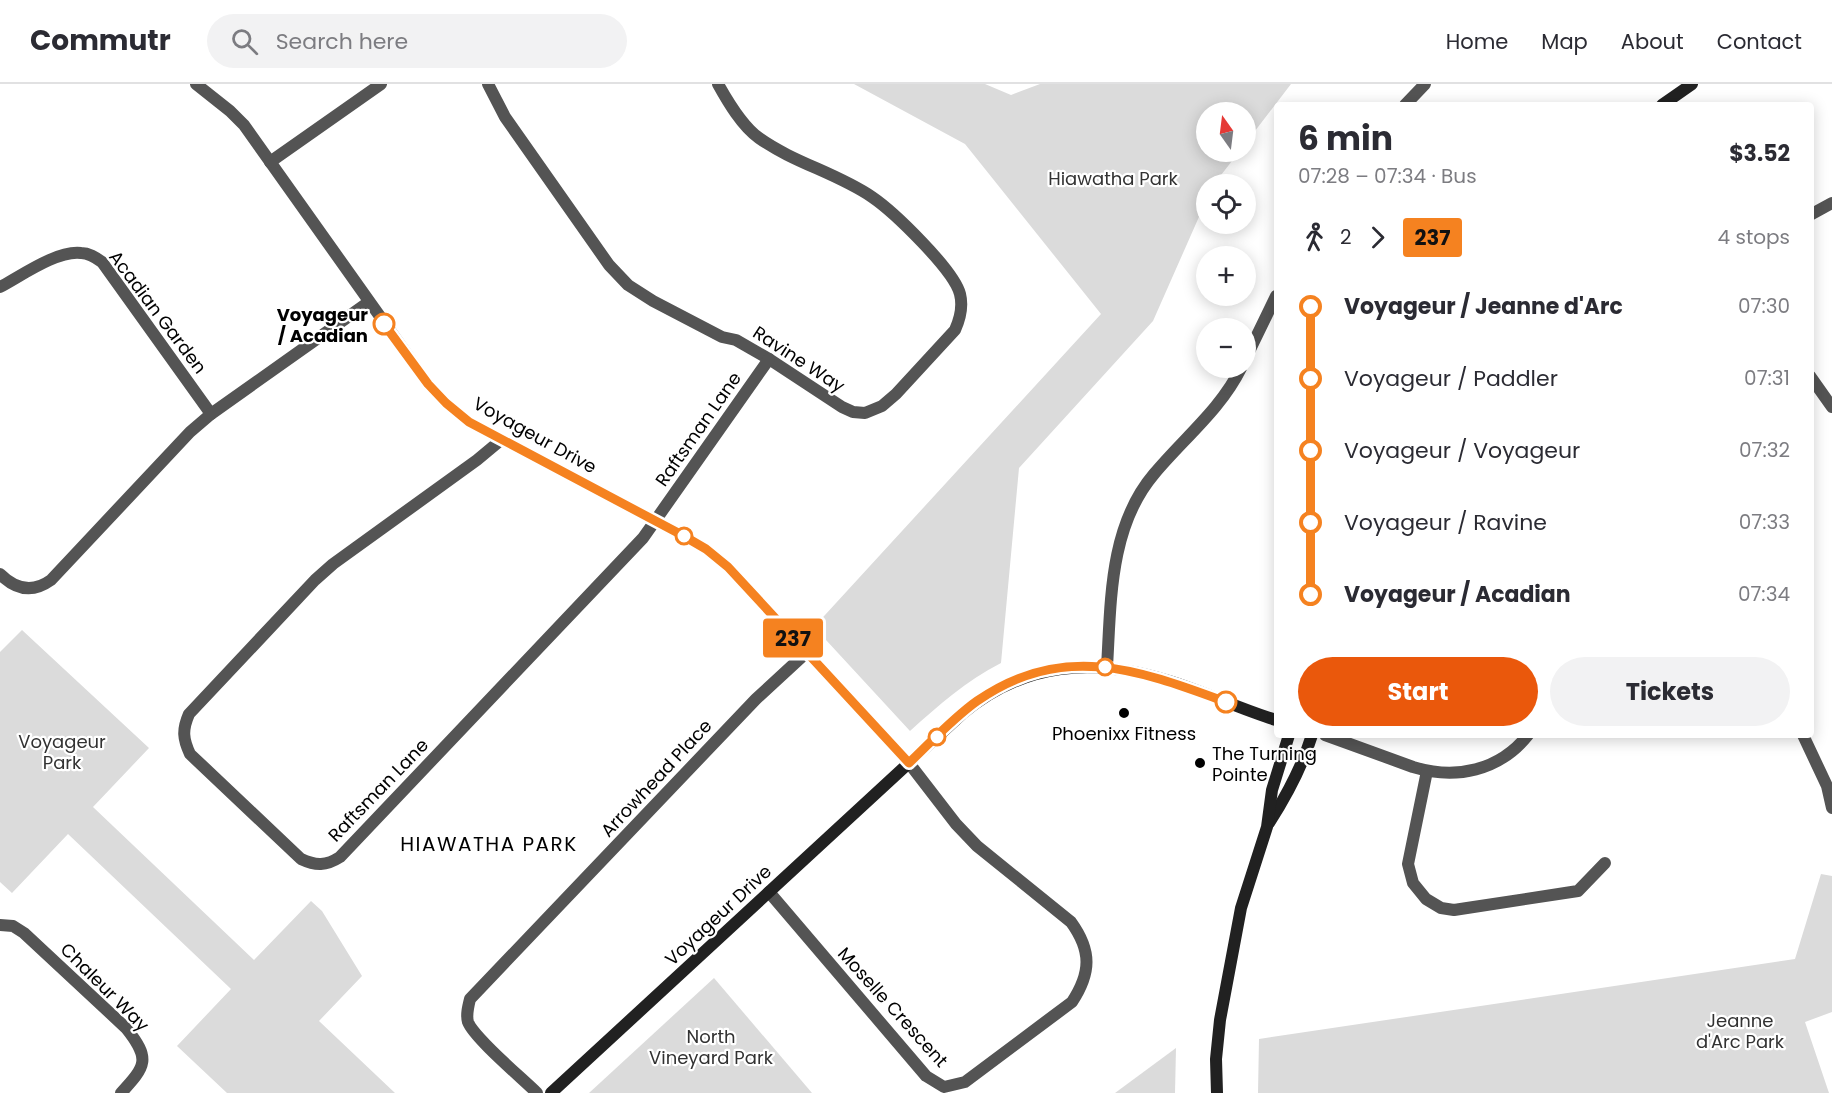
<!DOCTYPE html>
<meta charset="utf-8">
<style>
:root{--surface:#fff;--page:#f2f2f3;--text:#2b2b33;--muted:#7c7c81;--line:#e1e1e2;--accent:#ea580c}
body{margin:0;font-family:Poppins,sans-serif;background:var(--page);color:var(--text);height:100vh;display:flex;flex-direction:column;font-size:22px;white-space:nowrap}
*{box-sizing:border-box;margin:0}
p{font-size:20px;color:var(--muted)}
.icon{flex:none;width:33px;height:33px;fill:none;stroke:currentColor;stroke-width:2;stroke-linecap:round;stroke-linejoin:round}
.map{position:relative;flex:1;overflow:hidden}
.panel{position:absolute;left:1274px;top:18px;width:540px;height:636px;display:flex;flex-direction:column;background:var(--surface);border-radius:6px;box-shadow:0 3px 15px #0003}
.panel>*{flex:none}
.badge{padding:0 12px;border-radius:4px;font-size:21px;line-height:39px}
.needle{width:39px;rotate:346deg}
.fabs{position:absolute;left:1196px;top:18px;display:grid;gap:12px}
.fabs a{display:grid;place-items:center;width:60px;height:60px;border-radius:50%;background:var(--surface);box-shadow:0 3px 15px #0003;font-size:30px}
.map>.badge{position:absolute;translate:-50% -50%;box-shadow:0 0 0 3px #fff}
.legs{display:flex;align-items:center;gap:9px;height:66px;padding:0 24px;font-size:20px}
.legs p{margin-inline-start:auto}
.summary{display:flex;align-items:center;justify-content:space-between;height:102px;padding:0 24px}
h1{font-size:33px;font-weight:700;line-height:45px}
.button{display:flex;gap:12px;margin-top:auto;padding:12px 24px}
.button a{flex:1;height:69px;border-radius:36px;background:var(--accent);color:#fff;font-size:24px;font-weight:700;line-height:69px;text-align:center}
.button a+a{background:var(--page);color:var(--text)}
ul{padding:0 24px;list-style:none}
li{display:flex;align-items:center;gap:21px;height:72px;font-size:22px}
li i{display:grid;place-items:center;width:9px;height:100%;margin:0 8px;background:currentColor}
li i::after{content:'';width:15px;height:15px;margin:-8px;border:4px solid;border-radius:50%;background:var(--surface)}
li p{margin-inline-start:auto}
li:first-child i{background:linear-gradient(#0000 50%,currentColor 0)}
li:last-child i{background:linear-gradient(currentColor 50%,#0000 0)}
header{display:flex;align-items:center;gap:36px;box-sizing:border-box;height:84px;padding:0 30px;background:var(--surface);border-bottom:2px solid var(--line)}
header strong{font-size:28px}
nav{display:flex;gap:33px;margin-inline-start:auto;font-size:21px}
.search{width:420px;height:54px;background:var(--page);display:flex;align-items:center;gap:15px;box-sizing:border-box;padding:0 21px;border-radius:33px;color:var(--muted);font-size:22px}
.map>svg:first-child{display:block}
.green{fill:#dbdbdb}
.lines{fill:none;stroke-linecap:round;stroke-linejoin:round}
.street{stroke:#545454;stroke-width:12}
.secondary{stroke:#212121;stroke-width:12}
.line-1-casing{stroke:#fff;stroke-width:14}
.line-1{stroke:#f58220;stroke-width:9}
.stop-1-dot{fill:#fff;stroke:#f58220;stroke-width:3}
.poi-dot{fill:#000;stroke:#fff;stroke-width:2}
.labels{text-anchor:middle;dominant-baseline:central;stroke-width:4.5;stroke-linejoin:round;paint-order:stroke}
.park-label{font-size:18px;fill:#323232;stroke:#fff}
.street-label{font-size:18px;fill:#000;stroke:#fff}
.stop-label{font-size:18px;font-weight:bold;fill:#000;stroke:#fff;text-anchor:end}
.poi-label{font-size:18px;fill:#000;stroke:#fff}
.neighbourhood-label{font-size:20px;letter-spacing:1.5px;fill:#000;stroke:#fff}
</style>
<header>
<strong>Commutr</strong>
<div class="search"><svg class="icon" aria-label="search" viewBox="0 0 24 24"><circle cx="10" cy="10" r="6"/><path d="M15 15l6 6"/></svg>Search here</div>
<nav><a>Home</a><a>Map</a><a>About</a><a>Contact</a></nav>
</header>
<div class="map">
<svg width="1832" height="1009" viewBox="0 0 1832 1009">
<rect width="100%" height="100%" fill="#fff"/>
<g class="green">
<path d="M 854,0 L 985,0 L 1011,11 L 1040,0 L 1291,0 L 1245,60 L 1245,28 L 1206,28 L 1206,68 L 1239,68 L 1214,100 L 1206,100 L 1206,117 L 1153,237 L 1019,384 L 1001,579 C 966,597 939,621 910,647 L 814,543 L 1101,230 L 965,60 Z"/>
<polygon points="22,546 149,664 93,723 254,876 311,817 322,827 362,892 319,937 395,1009 227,1009 177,962 231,905 68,750 12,809 0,798 0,568"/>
<polygon points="1821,790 1832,792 1832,928 1805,938 1829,1009 1258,1009 1259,955 1795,875"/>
<polygon points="714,894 812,1009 589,1009"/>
<polygon points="1176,964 1175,1009 1115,1009"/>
</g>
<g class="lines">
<g class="street">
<path d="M 196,0 L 230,27 L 244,41 L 428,300 L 446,319 L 469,338 L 682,451 L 706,465 L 728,483 L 909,679 L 956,740 L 977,762 L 1071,838 C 1092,867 1091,889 1072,918 L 965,998 L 944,1003 L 926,992 L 769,808"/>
<path d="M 488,0 L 505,33 L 609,181 L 628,201 L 653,217 L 722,253 L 736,256 L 769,275 L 842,323 L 853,328 L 865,329 L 882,322 L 896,310 L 955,246 C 960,235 963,222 960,210 C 954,186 894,128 872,113 C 837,89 794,79 759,54 C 742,42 728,18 718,0"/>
<polyline points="1405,21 1425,0"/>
<polyline points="270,78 381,0"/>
<polyline points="1810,131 1832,119"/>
<path d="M 0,203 C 21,192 57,166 81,169 C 89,169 95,173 102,178 L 211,330"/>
<polyline points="1245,276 1276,212"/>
<polyline points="1810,292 1832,323"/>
<path d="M 501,356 L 477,376 L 333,480 L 315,496 L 189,630 C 182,646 183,655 190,670 L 301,775 C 316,782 326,782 340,773 L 643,454 L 769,275"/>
<path d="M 0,490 C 16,506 33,509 51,496 L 190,348 L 211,330 L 369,218"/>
<path d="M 1107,583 C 1111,517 1109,443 1154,390 C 1183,355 1221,325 1241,284"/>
<path d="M 1325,651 L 1413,683 C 1456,696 1499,687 1528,651"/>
<polyline points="1803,651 1827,702 1832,724"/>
<polyline points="1427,687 1408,780 1413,799 1426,815 1441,824 1454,826 1467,824 1578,807 1605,779"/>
<path d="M 0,841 L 13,842 L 24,849 L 126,944 C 151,975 146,982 121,1009"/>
<path d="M 537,1009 C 523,995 474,954 468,938 C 466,931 468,923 470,915 L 756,615 L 807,568"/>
</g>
<g class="secondary">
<polyline points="1662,21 1692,0"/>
<path d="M 1269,739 C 1287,711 1302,683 1312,651"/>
<path d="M 551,1009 L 962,630 C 1024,578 1093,573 1169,597 C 1205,608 1240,625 1276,636"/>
<polyline points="1217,1009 1216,975 1220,936 1241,824 1267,743 1272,706 1289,651"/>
</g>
</g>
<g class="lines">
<defs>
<path id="line-1" d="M 384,240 L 428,300 L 446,319 L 469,338 L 682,451 L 706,465 L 728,483 L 909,679 C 931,658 953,634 977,617 C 1063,557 1139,586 1226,618"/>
</defs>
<use href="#line-1" class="line-1-casing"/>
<use href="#line-1" class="line-1"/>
</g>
<g class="stop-1-dot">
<circle cx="384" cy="240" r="10"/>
<circle cx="684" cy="452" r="8"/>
<circle cx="1105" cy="583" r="8"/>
<circle cx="1226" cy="618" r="10"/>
<circle cx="937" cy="653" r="8"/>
</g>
<g class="poi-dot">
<circle cx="1124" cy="629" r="6"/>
<circle cx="1200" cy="679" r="6"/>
</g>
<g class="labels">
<g class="park-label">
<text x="1113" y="94">Hiawatha Park</text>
<text x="62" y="657">Voyageur<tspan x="62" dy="21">Park</tspan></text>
<text x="1740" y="936">Jeanne<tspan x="1740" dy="21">d'Arc Park</tspan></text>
<text x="711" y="952">North<tspan x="711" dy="21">Vineyard Park</tspan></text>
</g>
<g class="street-label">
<text transform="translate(158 228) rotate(53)">Acadian Garden</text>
<text transform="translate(799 275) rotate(33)">Ravine Way</text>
<text transform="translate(698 345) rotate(-55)">Raftsman Lane</text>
<text transform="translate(535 351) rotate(29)">Voyageur Drive</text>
<text transform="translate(656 694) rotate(-47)">Arrowhead Place</text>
<text transform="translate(378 706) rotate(-46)">Raftsman Lane</text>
<text transform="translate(718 831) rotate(-43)">Voyageur Drive</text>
<text transform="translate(105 903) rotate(45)">Chaleur Way</text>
<text transform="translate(893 923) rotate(48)">Moselle Crescent</text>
</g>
<g class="stop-label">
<text x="368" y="230">Voyageur<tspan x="368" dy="21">/ Acadian</tspan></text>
</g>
<g class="poi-label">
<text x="1124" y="649">Phoenixx Fitness</text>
<text x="1212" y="669" text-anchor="start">The Turning<tspan x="1212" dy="21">Pointe</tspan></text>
</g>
<g class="neighbourhood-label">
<text x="489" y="760">HIAWATHA PARK</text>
</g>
</g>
</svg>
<div class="fabs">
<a><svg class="needle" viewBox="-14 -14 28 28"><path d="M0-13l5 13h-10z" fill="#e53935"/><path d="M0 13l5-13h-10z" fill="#7c7c81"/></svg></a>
<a><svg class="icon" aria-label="locate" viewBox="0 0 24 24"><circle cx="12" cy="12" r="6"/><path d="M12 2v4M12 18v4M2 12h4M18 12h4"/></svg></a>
<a>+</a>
<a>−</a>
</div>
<b class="badge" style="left:793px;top:554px;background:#f58220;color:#111">237</b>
<section class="panel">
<div class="summary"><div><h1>6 min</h1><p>07:28 – 07:34 · Bus</p></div><b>$3.52</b></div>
<div class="legs"><svg class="icon" aria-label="walk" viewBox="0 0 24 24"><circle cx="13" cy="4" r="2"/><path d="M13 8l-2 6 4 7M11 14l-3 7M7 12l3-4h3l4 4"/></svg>2<svg class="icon" aria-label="forward" viewBox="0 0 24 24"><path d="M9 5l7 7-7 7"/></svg><b class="badge" style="background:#f58220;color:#111">237</b><p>4 stops</p></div>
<ul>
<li><i style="color:#f58220"></i><b>Voyageur / Jeanne d'Arc</b><p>07:30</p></li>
<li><i style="color:#f58220"></i><span>Voyageur / Paddler</span><p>07:31</p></li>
<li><i style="color:#f58220"></i><span>Voyageur / Voyageur</span><p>07:32</p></li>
<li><i style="color:#f58220"></i><span>Voyageur / Ravine</span><p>07:33</p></li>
<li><i style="color:#f58220"></i><b>Voyageur / Acadian</b><p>07:34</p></li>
</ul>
<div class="button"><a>Start</a><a>Tickets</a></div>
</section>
</div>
